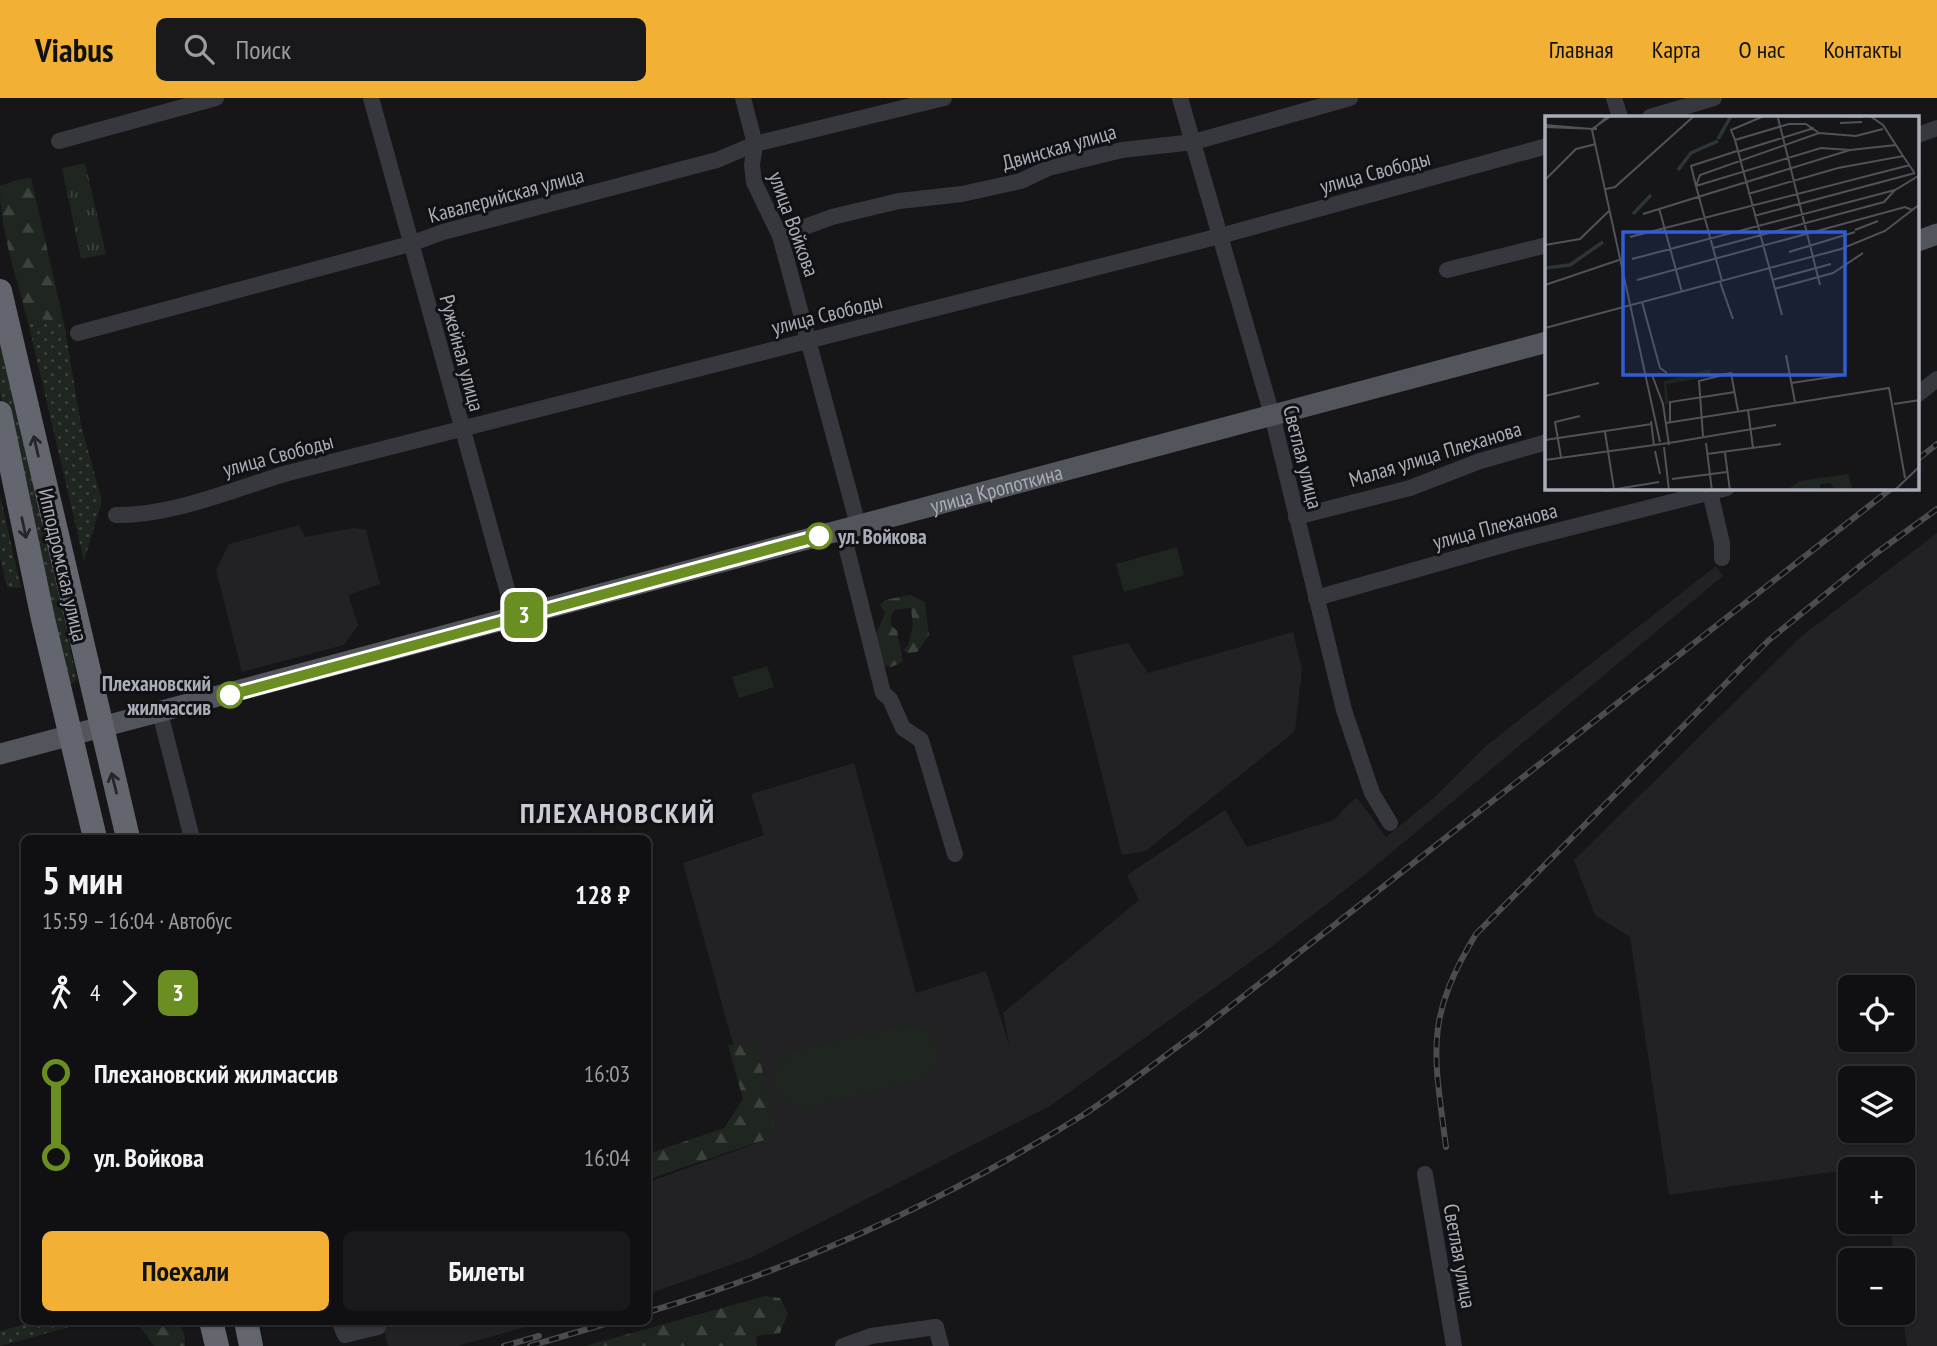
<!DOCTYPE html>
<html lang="ru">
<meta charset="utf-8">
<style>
:root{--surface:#101012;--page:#19191b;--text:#f1f3f6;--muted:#9c9d9f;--line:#303032;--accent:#f2b134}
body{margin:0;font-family:"PT Sans Narrow",sans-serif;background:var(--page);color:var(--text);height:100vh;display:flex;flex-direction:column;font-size:26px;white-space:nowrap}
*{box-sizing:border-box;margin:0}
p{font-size:23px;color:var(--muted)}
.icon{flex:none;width:38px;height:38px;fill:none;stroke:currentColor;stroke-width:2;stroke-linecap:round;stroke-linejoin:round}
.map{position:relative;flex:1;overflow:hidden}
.panel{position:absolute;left:21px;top:737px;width:630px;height:490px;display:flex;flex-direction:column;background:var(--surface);border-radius:10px;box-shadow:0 2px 5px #0004,0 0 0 2px var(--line)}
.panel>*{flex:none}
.badge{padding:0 14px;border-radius:10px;font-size:24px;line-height:46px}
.controls{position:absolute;left:1838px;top:877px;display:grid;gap:14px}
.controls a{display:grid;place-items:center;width:77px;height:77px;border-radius:10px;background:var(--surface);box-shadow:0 2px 5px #0004,0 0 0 2px var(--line);font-size:35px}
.map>.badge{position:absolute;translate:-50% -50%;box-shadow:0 0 0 4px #fff}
.legs{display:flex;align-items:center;gap:10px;height:77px;padding:0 21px;font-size:23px}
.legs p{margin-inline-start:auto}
.headline{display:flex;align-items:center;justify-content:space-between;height:119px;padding:0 21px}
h1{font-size:38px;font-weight:600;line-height:52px}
.action{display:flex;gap:14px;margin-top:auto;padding:14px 21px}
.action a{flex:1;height:80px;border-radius:10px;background:var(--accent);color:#111;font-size:28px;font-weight:600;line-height:80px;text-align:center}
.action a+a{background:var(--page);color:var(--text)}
ul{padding:0 21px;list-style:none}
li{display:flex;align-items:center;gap:24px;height:84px;font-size:26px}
li i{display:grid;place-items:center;width:10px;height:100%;margin:0 9px;background:currentColor}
li i::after{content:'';width:18px;height:18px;margin:-9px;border:5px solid;border-radius:50%;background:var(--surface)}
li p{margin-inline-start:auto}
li:first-child i{background:linear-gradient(#0000 50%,currentColor 0)}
li:last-child i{background:linear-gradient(currentColor 50%,#0000 0)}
header{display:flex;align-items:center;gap:42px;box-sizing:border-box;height:98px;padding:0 35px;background:var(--accent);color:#111}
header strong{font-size:33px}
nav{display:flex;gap:38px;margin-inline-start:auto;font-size:24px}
.search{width:490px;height:63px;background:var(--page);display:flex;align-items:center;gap:18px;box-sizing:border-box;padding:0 24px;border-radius:10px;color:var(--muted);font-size:26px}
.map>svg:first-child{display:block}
.built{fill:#222225;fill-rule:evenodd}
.grass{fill:url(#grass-dots)}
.forest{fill:url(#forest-firs)}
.park{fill:url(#park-tufts)}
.pitch{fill:#1e261f}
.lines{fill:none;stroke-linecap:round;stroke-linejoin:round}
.minor{stroke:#37383d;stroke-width:16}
.major{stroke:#53555c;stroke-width:21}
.highway{stroke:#63666e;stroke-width:24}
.rail-casing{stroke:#4a4c52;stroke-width:6}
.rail{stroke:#111113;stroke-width:3.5;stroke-dasharray:10;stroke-linecap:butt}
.oneway{stroke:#26262a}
.line-1-casing{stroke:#fff;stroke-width:16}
.line-1{stroke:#6b8e23;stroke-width:10}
.stop-1-dot{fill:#fff;stroke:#6b8e23;stroke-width:3.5}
.labels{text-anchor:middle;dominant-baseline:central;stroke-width:6;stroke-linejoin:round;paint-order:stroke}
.street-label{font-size:21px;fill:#a8adb8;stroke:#111113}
.stop-label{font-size:21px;font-weight:bold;fill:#a8adb8;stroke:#111113;text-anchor:start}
.district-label{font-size:28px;font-weight:bold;letter-spacing:2px;fill:#c9ccd4;stroke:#111113}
.inset-river{fill:none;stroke:#2c353c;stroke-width:3.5}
.inset-road{fill:none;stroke:#505258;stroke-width:2}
.view{fill:#325cd3;fill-opacity:0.15;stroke:#325cd3;stroke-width:3.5}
.inset-edge{fill:none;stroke:#a8adb8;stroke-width:3.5}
</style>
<header>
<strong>Viabus</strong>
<div class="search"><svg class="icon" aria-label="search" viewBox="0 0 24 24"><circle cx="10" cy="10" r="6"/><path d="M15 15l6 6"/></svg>Поиск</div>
<nav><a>Главная</a><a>Карта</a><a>О нас</a><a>Контакты</a></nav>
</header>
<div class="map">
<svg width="1937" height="1248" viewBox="0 0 1937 1248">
<defs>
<pattern id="grass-dots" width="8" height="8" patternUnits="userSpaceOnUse" patternTransform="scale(1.75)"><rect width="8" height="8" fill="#1e261f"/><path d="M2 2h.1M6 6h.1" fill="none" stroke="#3c433d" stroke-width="1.8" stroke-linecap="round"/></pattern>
<pattern id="forest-firs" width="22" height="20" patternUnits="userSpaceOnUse" patternTransform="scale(1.75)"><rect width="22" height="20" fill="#1e261f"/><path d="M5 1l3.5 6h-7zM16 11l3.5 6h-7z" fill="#3c433d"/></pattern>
<pattern id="park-tufts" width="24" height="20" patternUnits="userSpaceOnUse" patternTransform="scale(1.75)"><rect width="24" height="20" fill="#1e261f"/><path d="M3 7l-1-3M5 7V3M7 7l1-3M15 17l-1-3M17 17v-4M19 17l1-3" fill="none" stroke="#3c433d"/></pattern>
</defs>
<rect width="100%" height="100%" fill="#161618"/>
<g class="built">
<polygon points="299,427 305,439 354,430 366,432 380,486 348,497 358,527 344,547 242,574 216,472 229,446"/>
<path d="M 1937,435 L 1937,1248 L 1907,1248 L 1902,1215 L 1902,1162 L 1895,1162 L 1889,1124 L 1902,1124 L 1902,1071 L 1882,1071 L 1881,1067 L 1669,1097 L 1630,839 L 1595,817 L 1574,762 L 1803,537 ZM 1850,889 L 1902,889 L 1902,942 L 1850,942 ZM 1850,980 L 1902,980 L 1902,1032 L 1850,1032 Z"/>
<polygon points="1716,468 1723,478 1367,775 1267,852 1050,1008 750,1160 648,1196 648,1087 651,1083 760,1044 683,765 764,737 751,696 854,665 916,895 986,873 1010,950 1003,915 1139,802 1127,777 1225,712 1247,749 1334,722 1354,701 1358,701 1386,739 1436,698 1487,647"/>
<polygon points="1293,534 1302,571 1295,633 1146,753 1122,757 1072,558 1128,545 1148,575"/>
<polygon points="382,1223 547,1223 457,1248 388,1248"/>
</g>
<g class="grass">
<polygon points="41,221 64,225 81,327 102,403 84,463 28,224"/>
<polygon points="0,234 77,581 70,587 64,583 0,294"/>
<polygon points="0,397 21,490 7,489 0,459"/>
<polygon points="37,1223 91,1223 0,1248 0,1233"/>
</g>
<g class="forest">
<path d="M 31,80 L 64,225 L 41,221 L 28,224 C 17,181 0,133 0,88 L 20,81 Z"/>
<polygon points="910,497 925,504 929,538 917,554 906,555 904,551 908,548 913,527 911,510 895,512 891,517 891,527 897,533 903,564 891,569 883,568 876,536 885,515 880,507 885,502"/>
<polygon points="728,947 757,947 776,1038 652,1080 648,1056 724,1030 743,1001"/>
<polygon points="765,1198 780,1200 788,1216 780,1235 756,1238 757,1248 585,1248"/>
<polygon points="136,1223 178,1223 184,1235 185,1248 154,1248"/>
</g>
<polygon class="park" points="85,65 106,156 81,161 62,70"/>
<g class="pitch">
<polygon points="1177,449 1184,477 1124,494 1116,466"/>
<polygon points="767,568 774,589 739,600 732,579"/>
<polygon points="903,927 925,931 935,939 939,960 925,981 808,1010 789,1007 774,992 774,974 788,955"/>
</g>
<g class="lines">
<g class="minor">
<polyline points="371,0 515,520"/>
<polyline points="743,0 755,46 752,67 754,84 780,138 858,427"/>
<polyline points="1180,0 1272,317 1344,612 1372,695 1390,725"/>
<polyline points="1614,0 1620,19"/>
<polyline points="1650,19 1714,0"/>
<polyline points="1918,37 1937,30"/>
<polyline points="59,43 216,0"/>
<polyline points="780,138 832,119 899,103 962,96 1021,83 1048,70 1122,52 1194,44 1350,0"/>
<polyline points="1447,172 1547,147"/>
<polyline points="78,235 410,146 443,134 717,62 755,46 944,0"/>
<polyline points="1918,296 1937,281"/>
<polyline points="1709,390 1722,445 1722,460"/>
<path d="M 116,417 C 173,418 233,391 288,375 L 1220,138 L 1547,48"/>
<polyline points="1296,419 1410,390 1480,363 1547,344"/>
<polyline points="842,432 883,595 890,601 903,630 921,642 955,756"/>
<polyline points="1316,500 1517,443 1727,390"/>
<polyline points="160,615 192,740"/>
<polyline points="1425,1076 1454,1248"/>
<polyline points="339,1223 345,1237 378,1229"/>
<polyline points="843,1248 871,1238 936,1229 941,1248"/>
</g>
<g class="major">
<polyline points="1918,143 1937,136"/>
<path id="s1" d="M 0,656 L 1547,244"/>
</g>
<g class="highway">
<polyline points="0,193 128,740"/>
<polyline points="0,315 43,521 95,740"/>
<polyline points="211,1223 217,1248"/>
<polyline points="246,1223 251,1248"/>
</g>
<defs>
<g id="rail">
<polyline points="1918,361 1937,346"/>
<path d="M 1446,1049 C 1434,954 1424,922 1476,836 L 1769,542 L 1875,456 L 1937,411"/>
<path d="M 648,1214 C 800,1169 948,1101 1083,1017 C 1123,991 1161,960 1199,933 L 1892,390"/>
<polyline points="504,1248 539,1238"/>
<polyline points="530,1248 615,1223"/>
</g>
</defs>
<use href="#rail" class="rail-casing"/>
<use href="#rail" class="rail"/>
</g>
<defs><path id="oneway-shaft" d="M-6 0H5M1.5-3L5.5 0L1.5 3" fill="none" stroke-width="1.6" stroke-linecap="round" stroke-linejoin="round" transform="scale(1.75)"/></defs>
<g class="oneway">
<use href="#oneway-shaft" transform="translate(36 348) rotate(-103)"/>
<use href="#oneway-shaft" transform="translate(24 430) rotate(78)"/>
<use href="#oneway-shaft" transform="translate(114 685) rotate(-104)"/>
</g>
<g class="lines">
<defs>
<polyline id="line-1" points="230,597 819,438"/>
</defs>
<use href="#line-1" class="line-1-casing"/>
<use href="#line-1" class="line-1"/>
</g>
<g class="stop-1-dot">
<circle cx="819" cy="438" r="12"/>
<circle cx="230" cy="597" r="12"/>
</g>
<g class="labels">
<g class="street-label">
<text transform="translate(1059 49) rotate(-16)">Двинская улица</text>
<text transform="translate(1375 74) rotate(-15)">улица Свободы</text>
<text transform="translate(506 97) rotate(-15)">Кавалерийская улица</text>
<text transform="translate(794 126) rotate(70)">улица Войкова</text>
<text transform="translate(827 216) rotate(-14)">улица Свободы</text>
<text transform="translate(462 255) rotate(75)">Ружейная улица</text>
<text transform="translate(1435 356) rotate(-17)">Малая улица Плеханова</text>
<text transform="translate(278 357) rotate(-15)">улица Свободы</text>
<text transform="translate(1303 359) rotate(76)">Светлая улица</text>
<text stroke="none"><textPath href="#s1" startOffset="1031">улица Кропоткина</textPath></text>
<text transform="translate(1495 428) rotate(-15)">улица Плеханова</text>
<text transform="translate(63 467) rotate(77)">Ипподромская улица</text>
<text transform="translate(1460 1158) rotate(80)">Светлая улица</text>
</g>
<g class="stop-label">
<text x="838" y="438">ул. Войкова</text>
<text x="211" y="585" text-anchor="end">Плехановский<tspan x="211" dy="24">жилмассив</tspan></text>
</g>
<g class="district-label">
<text x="618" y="714">ПЛЕХАНОВСКИЙ</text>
</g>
</g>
<g transform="translate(1545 18)">
<rect width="374" height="374" fill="#161618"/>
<path d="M 166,253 L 165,261 L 121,268 L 124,288 L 120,288 L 119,265 ZM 303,358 L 308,374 L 290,374 L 285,367 L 275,368 L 276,374 L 242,374 L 254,365 Z" fill="#1e261f"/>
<path class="inset-river" d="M 173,23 L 186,0M 133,54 L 146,37 L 173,25M 88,98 L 106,79M 0,152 L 25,149 L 58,126"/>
<path class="inset-road" d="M 63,0 L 47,14 L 115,326M 224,0 L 256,1M 292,0 L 317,1M 325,0 L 338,9 L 358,40M 233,2 L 275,169M 295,7 L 317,6M 0,9 L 47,13 L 66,0M 0,11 L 52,13M 190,24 L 186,14 L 219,0M 192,35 L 146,50 L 151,70 L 276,32 L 305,34M 192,36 L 269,12M 0,64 L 31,33 L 51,28M 61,73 L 70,71 L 149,0M 203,78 L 293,52 L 358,40 L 369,56M 114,92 L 137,176M 98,98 L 305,34 L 351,29M 209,100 L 370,57M 120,112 L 365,49M 310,114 L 333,105M 85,121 L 120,112M 0,129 L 35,123 L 65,94M 168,132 L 339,86 L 350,74M 244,136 L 310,116M 87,143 L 350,74 L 375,59M 92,164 L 360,91 L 367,94M 227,164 L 286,148M 177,165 L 151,70 L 155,59 L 274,17 L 311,20 L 338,13M 175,166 L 188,203M 0,169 L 74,144M 229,173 L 288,157 L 318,137M 97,186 L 115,252 L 122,257M 237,199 L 190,24 L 244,8 L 261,8 L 274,17M 0,212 L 296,133 L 340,115 L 375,88M 241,239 L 250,286M 107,259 L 118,288 L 124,329M 246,267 L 294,260M 0,280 L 54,267M 349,288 L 375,284M 203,294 L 208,332M 106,305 L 109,330M 125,306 L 125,286 L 190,276M 121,307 L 344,272 L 360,362M 60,316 L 69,373M 158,320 L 154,265 L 186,257 L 193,295M 0,324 L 107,308M 124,327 L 231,309M 161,327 L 167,375M 119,331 L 124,375M 110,335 L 115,358M 180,337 L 185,375M 162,338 L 236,328M 16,341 L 10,306 L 35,300M 0,344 L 124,327M 127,363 L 182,356M 59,375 L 114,366M 349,375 L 375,350"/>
<path class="view" d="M 78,116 L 300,116 L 300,259 L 78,259 Z"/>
<rect width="374" height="374" class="inset-edge"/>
</g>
</svg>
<div class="controls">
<a><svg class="icon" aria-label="locate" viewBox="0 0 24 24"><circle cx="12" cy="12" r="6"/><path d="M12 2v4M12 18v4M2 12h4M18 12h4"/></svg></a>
<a><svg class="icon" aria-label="layers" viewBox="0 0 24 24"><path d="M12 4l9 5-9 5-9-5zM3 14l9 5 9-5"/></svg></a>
<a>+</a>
<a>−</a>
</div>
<b class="badge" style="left:524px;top:517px;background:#6b8e23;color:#fff">3</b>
<section class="panel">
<div class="headline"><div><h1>5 мин</h1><p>15:59 – 16:04 · Автобус</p></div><b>128 ₽</b></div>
<div class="legs"><svg class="icon" aria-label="walk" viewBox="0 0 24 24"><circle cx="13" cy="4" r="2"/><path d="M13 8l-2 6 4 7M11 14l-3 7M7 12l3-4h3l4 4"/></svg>4<svg class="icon" aria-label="forward" viewBox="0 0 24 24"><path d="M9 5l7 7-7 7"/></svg><b class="badge" style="background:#6b8e23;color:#fff">3</b></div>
<ul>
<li><i style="color:#6b8e23"></i><b>Плехановский жилмассив</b><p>16:03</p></li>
<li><i style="color:#6b8e23"></i><b>ул. Войкова</b><p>16:04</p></li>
</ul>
<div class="action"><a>Поехали</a><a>Билеты</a></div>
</section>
</div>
